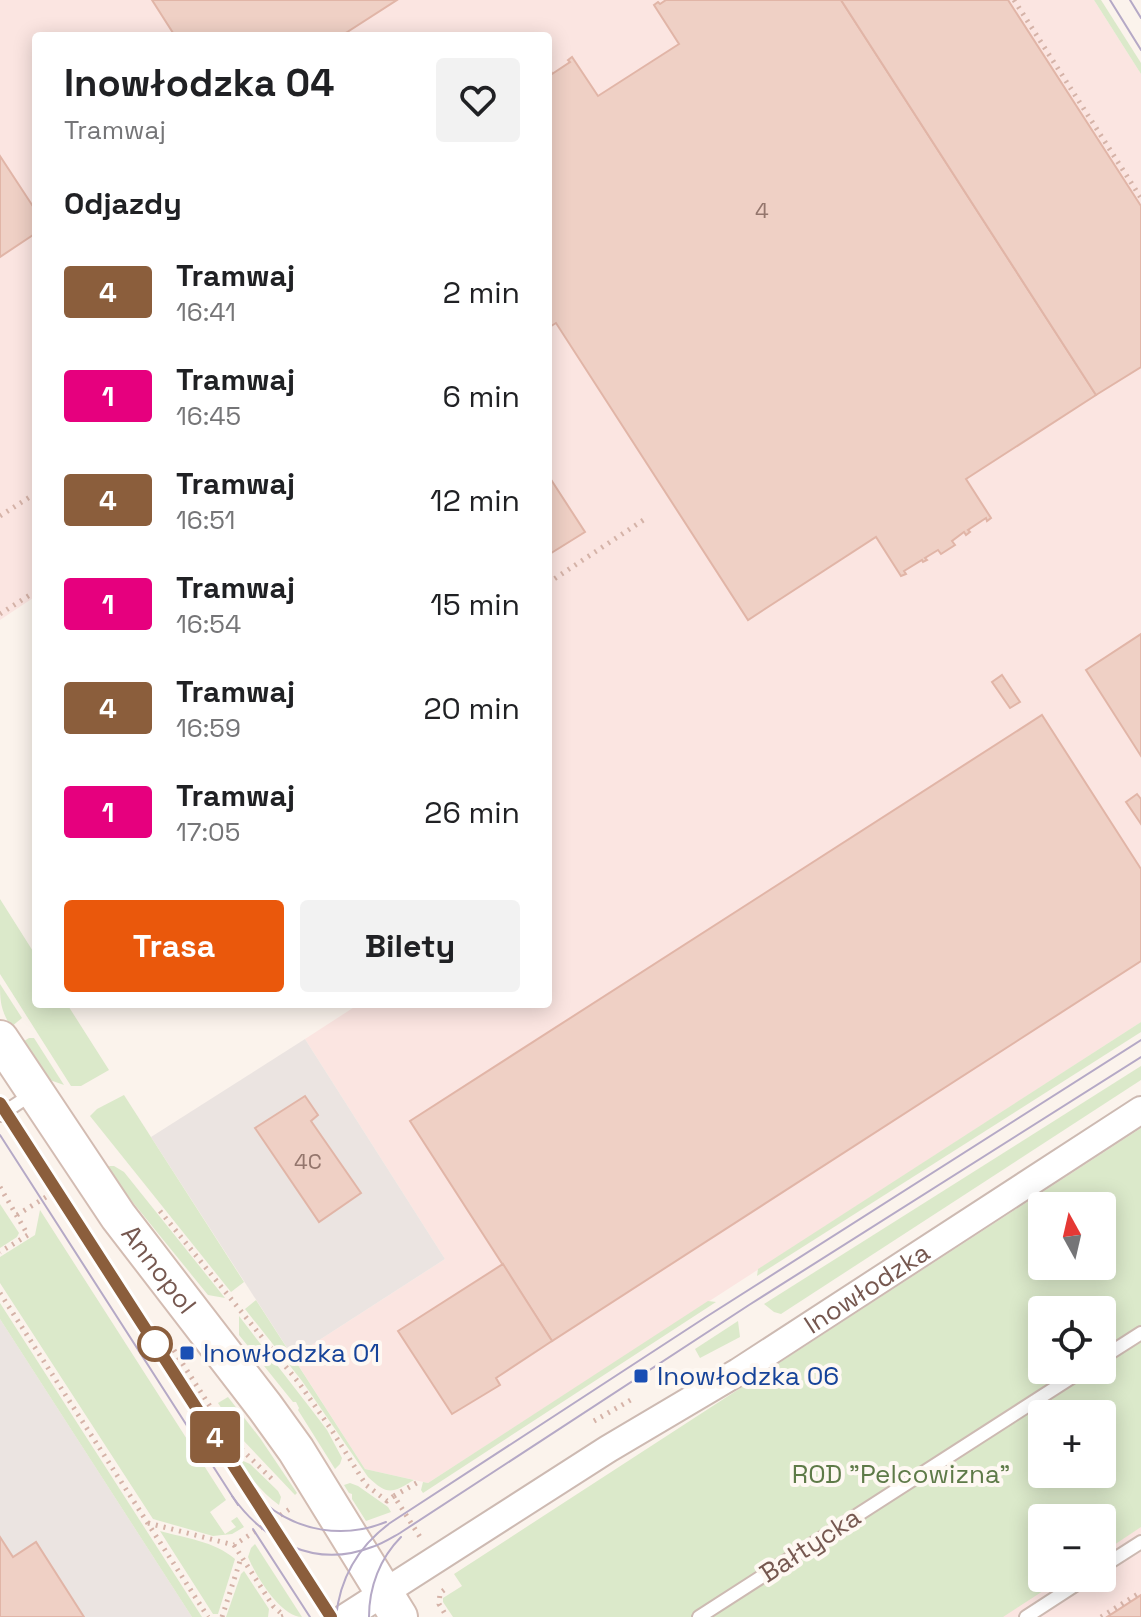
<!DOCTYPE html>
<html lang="pl">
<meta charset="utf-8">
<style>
:root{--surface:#fff;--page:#f2f2f2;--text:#202124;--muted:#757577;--accent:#ea580c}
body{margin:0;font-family:"Space Grotesk",sans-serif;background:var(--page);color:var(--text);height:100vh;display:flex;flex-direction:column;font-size:30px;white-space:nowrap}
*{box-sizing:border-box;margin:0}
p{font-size:26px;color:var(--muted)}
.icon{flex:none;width:44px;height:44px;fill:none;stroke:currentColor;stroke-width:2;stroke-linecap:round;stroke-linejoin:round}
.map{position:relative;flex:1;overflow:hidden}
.sheet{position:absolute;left:32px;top:32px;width:520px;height:976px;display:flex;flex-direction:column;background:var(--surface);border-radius:8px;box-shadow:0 4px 20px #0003}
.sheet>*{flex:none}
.badge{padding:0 16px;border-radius:6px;font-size:28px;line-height:52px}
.needle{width:52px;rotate:352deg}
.tools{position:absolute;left:1028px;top:1192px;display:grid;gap:16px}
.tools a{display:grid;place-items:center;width:88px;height:88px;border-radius:8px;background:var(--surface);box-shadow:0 4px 20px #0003;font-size:40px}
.map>.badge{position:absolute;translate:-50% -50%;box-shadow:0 0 0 4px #fff}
h2{padding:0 32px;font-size:30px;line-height:72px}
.round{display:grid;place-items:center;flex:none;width:84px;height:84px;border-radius:8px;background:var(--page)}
.head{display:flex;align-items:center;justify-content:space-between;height:136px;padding:0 32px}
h1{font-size:38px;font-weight:600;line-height:60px}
.cta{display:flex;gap:16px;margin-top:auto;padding:16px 32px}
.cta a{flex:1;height:92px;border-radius:8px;background:var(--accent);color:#fff;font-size:32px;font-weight:600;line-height:92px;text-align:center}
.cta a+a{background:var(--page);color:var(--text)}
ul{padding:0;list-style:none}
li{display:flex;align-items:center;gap:24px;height:104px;padding:0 32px}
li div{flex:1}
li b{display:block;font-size:30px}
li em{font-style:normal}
li .badge{min-width:88px;font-weight:700;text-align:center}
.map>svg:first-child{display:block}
.commercial{fill:#fbe5e1}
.industrial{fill:#ebe4e1}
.green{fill:#dbe9ca;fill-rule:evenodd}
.building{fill:#efd0c5;stroke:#e1b5a7;stroke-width:2}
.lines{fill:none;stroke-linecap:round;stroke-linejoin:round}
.lane-casing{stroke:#cdbab2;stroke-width:16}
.street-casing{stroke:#cdbab2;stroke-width:30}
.secondary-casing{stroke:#d3bcb2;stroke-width:40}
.path{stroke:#d5b3a8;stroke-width:5;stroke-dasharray:2 6;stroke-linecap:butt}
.lane{stroke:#fff;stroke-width:12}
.street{stroke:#fff;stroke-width:26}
.secondary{stroke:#fff;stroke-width:36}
.tram{stroke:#b5a9c6;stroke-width:2}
.line-casing{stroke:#fff;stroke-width:18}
.line{stroke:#8b5e3c;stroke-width:12}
.stop-dot{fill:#fff;stroke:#8b5e3c;stroke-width:4}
.transit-dot{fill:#1a4fb4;stroke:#fef8f2;stroke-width:3}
.labels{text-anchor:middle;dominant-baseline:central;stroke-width:8;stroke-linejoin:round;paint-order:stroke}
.number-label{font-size:22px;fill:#94766d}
.street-label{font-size:26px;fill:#765850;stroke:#fef8f2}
.transit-label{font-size:26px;fill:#164399;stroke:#fef8f2;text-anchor:start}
.park-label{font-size:26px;fill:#5e7a48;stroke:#fef8f2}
</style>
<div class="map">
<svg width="1141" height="1617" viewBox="0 0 1141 1617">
<rect width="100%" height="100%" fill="#fbf3ec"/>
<g class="commercial">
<polygon points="0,0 1094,0 1141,74 1141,1022 428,1483 365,1469 293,1357 445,1259 305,1039 359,1004 548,1004 548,36 36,36 36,596 0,620"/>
<polygon points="1141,1519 1141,1617 989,1617 1049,1578 1102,1578 1102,1544"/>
</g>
<g class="industrial">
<polygon points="305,1039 445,1259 293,1357 151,1137"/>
<polygon points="0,1319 192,1617 0,1617"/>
</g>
<g class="green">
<polygon points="1094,0 1101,0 1141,63 1141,74"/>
<polygon points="0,899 36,956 36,1004 67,1004 109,1070 81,1086 71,1086 0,974"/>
<path d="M 0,984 L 22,1018 L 11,1027 C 1,1010 0,1003 0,984 Z"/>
<polygon points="1141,1022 1141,1032 757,1276 758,1269"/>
<polygon points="29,1038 34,1038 64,1085 47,1079 21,1043"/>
<polygon points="1141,1066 1141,1080 781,1314 774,1312 764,1304"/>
<polygon points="124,1095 244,1282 231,1292 90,1116 97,1109"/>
<path d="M 1141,1128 L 1141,1527 L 1102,1553 L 1102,1518 L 1042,1518 L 1042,1578 L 1063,1578 L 1003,1617 L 453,1617 L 443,1602 L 443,1598 L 462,1586 L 454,1574 ZM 1042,1206 L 1102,1206 L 1102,1266 L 1042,1266 ZM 1042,1310 L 1102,1310 L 1102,1370 L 1042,1370 ZM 1042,1414 L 1102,1414 L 1102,1474 L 1042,1474 Z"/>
<polygon points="110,1166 114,1166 124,1172 225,1298 208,1295 105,1168"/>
<polygon points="0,1204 19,1233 17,1237 0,1248"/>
<polygon points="40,1210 226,1500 210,1512 225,1534 236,1527 231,1521 237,1517 244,1527 232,1534 213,1536 153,1519 0,1283 0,1257 35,1235"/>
<path d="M 256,1300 L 365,1469 L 414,1480 C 392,1493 388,1496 368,1477 L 302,1381 L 245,1309 Z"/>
<polygon points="708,1301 716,1302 423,1493 421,1490 423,1482 428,1483"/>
<polygon points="0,1303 202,1617 192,1617 0,1319"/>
<polygon points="239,1316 311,1409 327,1430 342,1458 340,1464 335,1469 298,1410 299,1408 296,1402 293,1402 239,1335"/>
<polygon points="738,1321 740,1337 700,1358 695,1349"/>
<polygon points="228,1397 260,1438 297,1493 295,1495 241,1438 218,1403"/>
<path d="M 241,1460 L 250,1464 L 278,1491 L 281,1497 L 279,1505 C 262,1493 251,1478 239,1462 Z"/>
<polygon points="350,1483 358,1486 388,1507 391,1512 366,1521 352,1499 352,1494 349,1493 344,1485"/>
<path d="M 160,1531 C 185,1538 214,1541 235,1559 L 218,1614 L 213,1614 Z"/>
<path d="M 255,1544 L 302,1617 C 280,1616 256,1576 248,1557 L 251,1548 Z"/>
<polygon points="244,1571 269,1609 268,1617 226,1617 241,1574"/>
</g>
<g class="building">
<polygon points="152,0 397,0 341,36 175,36"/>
<polygon points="666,0 841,0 1096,395 966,479 991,518 987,521 986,518 968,530 970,532 966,535 964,532 952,541 955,545 941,554 938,550 925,558 927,560 923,562 922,560 904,571 906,574 901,576 876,537 748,620 556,323 548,328 548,73 551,71 552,74 570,62 568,60 572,57 598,96 679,44 654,5 658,2 660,4"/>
<polygon points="841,0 1008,0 1141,206 1141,367 1096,395"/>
<polygon points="0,156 36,211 36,233 0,257"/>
<polygon points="548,475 585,532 548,555"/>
<polygon points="1141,634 1141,756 1086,670"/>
<polygon points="1002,675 1020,702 1010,708 992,682"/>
<polygon points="1042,715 1141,869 1141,961 552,1341 410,1121"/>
<polygon points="1137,794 1141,799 1141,824 1126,802"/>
<polygon points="305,1096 318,1115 311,1121 361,1193 319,1222 255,1128"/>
<polygon points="503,1264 552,1341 496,1378 500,1385 452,1414 398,1331"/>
<polygon points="0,1537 13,1557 36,1542 84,1617 0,1617"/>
<polygon points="1141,1595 1141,1617 1107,1617"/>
</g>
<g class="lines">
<defs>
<g id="lane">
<polyline points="0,1115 32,1094"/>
<polyline points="1102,1358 1141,1333"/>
<polyline points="1102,1567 1141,1542"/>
<polyline points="699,1617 1083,1370"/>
<polyline points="1026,1617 1086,1578"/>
</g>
<g id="street">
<path id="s1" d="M 346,1617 L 608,1449 L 738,1372 L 1141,1110"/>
</g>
<g id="secondary">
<path id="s2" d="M 0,1039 L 118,1216 L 265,1407 L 296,1450 L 399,1617"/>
</g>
</defs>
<use href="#lane" class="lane-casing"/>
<use href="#street" class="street-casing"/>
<use href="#secondary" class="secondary-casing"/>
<g class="path">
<polyline points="1014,0 1141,198"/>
<polyline points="0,516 36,493"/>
<polyline points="548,583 648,517"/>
<polyline points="0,614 36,591"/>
<polyline points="0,1187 28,1235 0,1252"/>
<polyline points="160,1211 299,1383 331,1429 366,1485 387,1501 394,1496 420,1537"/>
<polyline points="17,1215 62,1187"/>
<polyline points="0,1293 208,1617"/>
<polyline points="161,1330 231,1439 274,1481"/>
<polyline points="594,1421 634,1398"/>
<polyline points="394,1496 420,1481"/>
<polyline points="148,1523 234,1545 293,1507"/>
<polyline points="234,1545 273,1606 284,1616 281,1617"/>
<polyline points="444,1590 440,1593 439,1604 447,1617"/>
<polyline points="222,1617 241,1558"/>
<polyline points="1101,1617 1141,1592"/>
</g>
<use href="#lane" class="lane"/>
<use href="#street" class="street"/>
<use href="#secondary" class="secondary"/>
<g class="tram">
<polyline points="1110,0 1141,50"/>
<polyline points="1130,0 1141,18"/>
<polyline points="0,1103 331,1617"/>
<polyline points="0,1135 238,1505"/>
<path d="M 232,1496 C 265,1542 315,1569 372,1547 C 382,1544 391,1538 400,1533 L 749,1305 L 1141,1057"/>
<path d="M 263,1502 C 298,1532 344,1539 386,1522"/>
<polyline points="253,1529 310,1617"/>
<path d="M 336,1617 C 340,1577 359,1546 390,1523 L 706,1317 L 1141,1040"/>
<path d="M 369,1617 C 369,1587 380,1558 401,1537"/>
</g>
</g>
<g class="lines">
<defs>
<polyline id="line" points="0,1103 331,1617"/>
</defs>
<use href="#line" class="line-casing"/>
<use href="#line" class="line"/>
</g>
<circle class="stop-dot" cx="155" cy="1344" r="16"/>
<g class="transit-dot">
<rect x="179" y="1345" width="16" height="16" rx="4"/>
<rect x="633" y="1368" width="16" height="16" rx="4"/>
</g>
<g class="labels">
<g class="number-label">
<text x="762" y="210">4</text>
<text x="308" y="1161">4C</text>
</g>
<g class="street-label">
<text stroke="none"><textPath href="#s2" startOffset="280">Annopol</textPath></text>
<text stroke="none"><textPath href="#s1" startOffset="616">Inowłodzka</textPath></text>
<text transform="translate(810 1545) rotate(-33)">Bałtycka</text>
</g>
<g class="transit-label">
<text x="203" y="1353">Inowłodzka 01</text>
<text x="657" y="1376">Inowłodzka 06</text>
</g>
<g class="park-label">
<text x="901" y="1474">ROD "Pelcowizna"</text>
</g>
</g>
</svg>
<div class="tools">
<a><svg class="needle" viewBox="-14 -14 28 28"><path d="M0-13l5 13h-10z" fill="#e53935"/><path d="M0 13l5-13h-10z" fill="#757577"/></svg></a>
<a><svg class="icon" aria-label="locate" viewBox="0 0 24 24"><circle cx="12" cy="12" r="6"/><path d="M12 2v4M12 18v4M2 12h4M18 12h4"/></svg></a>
<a>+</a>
<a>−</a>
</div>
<b class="badge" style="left:215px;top:1437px;background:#8b5e3c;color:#fff">4</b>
<section class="sheet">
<div class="head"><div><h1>Inowłodzka 04</h1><p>Tramwaj</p></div><a class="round"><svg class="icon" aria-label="heart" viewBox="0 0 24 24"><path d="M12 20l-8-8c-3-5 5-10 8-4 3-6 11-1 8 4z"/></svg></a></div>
<h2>Odjazdy</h2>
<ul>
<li><span class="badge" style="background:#8b5e3c;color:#fff">4</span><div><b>Tramwaj</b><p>16:41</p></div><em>2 min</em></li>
<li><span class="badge" style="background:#e6007e;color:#fff">1</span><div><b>Tramwaj</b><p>16:45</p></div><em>6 min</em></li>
<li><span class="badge" style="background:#8b5e3c;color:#fff">4</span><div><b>Tramwaj</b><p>16:51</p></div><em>12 min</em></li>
<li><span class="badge" style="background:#e6007e;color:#fff">1</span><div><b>Tramwaj</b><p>16:54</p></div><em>15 min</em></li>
<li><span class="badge" style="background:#8b5e3c;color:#fff">4</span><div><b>Tramwaj</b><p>16:59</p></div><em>20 min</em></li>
<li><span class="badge" style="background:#e6007e;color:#fff">1</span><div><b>Tramwaj</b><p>17:05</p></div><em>26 min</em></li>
</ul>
<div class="cta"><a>Trasa</a><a>Bilety</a></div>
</section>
</div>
